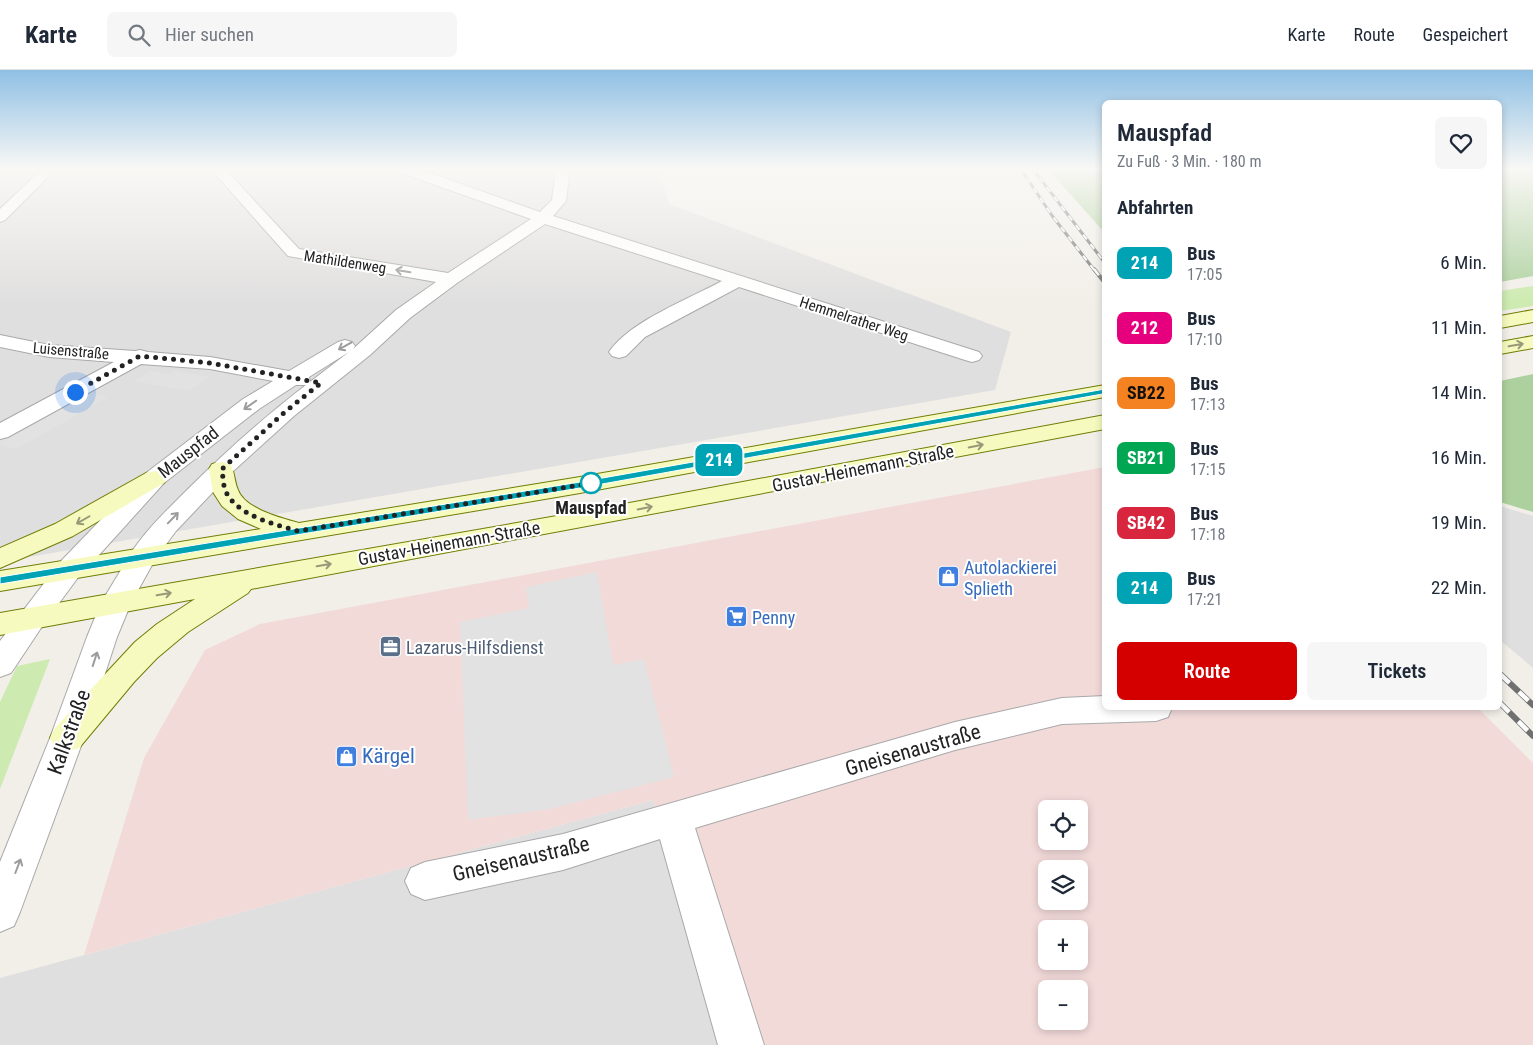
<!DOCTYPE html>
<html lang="de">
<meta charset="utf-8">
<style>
:root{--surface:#fff;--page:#f6f6f7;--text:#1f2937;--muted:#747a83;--line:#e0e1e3;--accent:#d40000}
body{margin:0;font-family:"Roboto Condensed",sans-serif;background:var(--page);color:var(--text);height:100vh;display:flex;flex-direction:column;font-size:19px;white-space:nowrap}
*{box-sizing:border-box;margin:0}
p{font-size:16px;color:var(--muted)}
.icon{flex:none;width:28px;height:28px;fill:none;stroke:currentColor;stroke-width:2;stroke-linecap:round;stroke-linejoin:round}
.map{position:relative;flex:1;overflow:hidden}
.side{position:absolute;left:1102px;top:30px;width:400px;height:610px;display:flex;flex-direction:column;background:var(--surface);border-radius:8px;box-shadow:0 2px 8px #0003}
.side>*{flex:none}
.badge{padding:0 10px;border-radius:8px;font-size:18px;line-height:32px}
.buttons{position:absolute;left:1038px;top:730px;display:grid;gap:10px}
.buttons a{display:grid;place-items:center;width:50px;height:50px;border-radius:8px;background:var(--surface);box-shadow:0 2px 8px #0003;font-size:25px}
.you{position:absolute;width:25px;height:25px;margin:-12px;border:4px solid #fff;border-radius:50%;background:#1a73e8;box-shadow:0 0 0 8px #1a73e833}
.map>.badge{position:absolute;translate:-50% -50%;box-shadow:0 0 0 2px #fff}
h2{padding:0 15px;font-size:19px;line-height:45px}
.round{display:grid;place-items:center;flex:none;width:52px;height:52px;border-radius:8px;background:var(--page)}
.overview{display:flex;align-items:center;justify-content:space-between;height:85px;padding:0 15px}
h1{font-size:24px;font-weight:600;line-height:38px}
.primary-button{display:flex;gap:10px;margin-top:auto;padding:10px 15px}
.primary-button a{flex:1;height:58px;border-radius:8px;background:var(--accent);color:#fff;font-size:20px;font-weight:600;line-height:58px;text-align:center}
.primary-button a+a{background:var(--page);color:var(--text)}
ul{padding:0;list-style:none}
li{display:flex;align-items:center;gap:15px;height:65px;padding:0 15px}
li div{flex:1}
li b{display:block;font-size:19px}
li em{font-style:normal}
li .badge{min-width:55px;font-weight:700;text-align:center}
header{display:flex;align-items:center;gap:30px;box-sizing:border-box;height:70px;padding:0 25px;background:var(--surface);border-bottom:1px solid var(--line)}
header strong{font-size:24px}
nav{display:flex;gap:28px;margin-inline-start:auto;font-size:18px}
.search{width:350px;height:45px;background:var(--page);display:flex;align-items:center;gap:12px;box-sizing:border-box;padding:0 18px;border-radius:8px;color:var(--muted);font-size:19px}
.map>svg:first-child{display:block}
.residential{fill:#e0dfdf}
.commercial{fill:#f2dad9;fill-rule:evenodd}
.grass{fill:#cdebb0}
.forest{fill:#add19e}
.parking{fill:#e2e2e2}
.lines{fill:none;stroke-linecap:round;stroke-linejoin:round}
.minor-casing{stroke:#a9a9a9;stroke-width:2}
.tertiary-casing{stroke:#a9a9a9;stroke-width:2}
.secondary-casing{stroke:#707d05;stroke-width:2}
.minor{fill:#fff;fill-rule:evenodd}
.tertiary{fill:#fff;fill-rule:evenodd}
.secondary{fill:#f7fabf;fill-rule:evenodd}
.rail-far2-casing{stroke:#707070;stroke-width:3}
.rail-far1-casing{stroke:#707070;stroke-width:4}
.rail-casing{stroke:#707070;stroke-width:6}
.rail-far2{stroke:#fff;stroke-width:2;stroke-dasharray:6;stroke-linecap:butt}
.rail-far1{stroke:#fff;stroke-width:2.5;stroke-dasharray:8;stroke-linecap:butt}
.rail{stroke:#fff;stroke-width:4.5;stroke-dasharray:13;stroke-linecap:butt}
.oneway{stroke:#9c9c9c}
.oneway2{stroke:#979978}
.line{fill:#00a3b4;stroke:#fff}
.walk{stroke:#222;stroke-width:5;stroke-dasharray:0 9}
.stop-dot{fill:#fff;stroke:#00a3b4;stroke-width:2.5}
.labels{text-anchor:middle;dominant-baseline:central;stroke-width:4;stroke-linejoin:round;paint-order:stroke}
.far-street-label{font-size:15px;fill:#222;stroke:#fff}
.street-label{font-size:18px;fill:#222;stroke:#fff}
.stop-label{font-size:18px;font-weight:bold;fill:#222;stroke:#fff}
.shop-label{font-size:18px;fill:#366cbe;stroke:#fff;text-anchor:start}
.service-label{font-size:18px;fill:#4e5e75;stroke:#fff;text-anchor:start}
.near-street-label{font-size:21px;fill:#222;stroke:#fff}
.near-shop-label{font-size:21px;fill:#366cbe;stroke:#fff;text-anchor:start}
</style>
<header>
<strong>Karte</strong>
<div class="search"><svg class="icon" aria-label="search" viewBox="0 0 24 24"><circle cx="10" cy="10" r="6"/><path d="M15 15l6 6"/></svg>Hier suchen</div>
<nav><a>Karte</a><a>Route</a><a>Gespeichert</a></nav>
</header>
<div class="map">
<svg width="1533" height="975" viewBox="0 0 1533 975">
<rect width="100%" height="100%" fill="#f2efe9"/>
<g class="residential">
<polygon points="0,98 659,98 669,134 1011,262 995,320 0,492"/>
<polygon points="1500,436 1533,446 1533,598 1500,570"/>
<polygon points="653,730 729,975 0,975 0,908"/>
</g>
<path class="commercial" d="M 1105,397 L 1105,638 L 1478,638 L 1533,693 L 1533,975 L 729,975 L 653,730 L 84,885 L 144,688 L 205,580 L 260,554 ZM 1046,739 L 1079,739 L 1079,771 L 1046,771 ZM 1046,799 L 1079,799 L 1079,831 L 1046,831 ZM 1046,859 L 1079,859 L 1079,891 L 1046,891 ZM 1046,919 L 1079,919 L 1079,951 L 1046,951 Z"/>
<g class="grass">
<polygon points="1533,216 1533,236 1500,241 1500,221"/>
<polygon points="50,589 0,719 0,632 17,596"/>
</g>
<g class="forest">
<polygon points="1049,98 1105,98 1105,163 1053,105"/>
<polygon points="1500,98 1533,98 1533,206 1500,212"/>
<polygon points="1533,304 1533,442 1500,432 1500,311"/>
</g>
<g class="parking">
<polygon points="758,221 917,273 913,276 754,223"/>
<polygon points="151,301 169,304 175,301 210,307 188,321 134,311"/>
<polygon points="88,322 108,327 17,379 0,375 0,372"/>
<polygon points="597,502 613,595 644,589 674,707 550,739 468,750 460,552 529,538 526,517"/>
</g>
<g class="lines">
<defs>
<g id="minor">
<polygon points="43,98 57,98 5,150 0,152 0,139"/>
<path d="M 210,98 L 224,98 L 299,179 L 448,203 L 531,149 L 396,101 L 395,98 L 416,98 L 540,142 L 552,130 L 556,98 L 570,98 L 566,131 L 553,146 L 979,282 L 982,286 L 979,290 L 972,292 L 965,290 L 739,217 L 645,267 L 626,286 L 619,288 L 612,286 L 609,282 C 630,251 689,229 722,211 L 545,154 L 457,213 L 410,248 L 370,285 L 294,346 L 230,404 L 176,461 L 153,492 L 143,495 L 133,492 L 129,486 C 144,462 165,442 185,422 C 223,384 263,348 306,315 L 296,315 L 259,339 L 164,413 L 81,505 L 71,507 L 61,505 L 57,498 L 61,491 L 146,403 L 243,329 L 273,311 L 210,299 L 141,294 L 8,367 L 0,369 L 0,353 L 114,292 L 49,287 L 0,277 L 0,265 L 49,275 L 135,281 L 140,280 L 148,282 L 210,287 L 289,301 L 338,272 L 345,270 L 352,272 L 355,276 L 353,279 L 396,240 L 436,212 L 288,186 ZM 349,282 L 310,312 L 309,307 Z"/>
<polygon points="1105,626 1105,638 1172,638 1168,647 1156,651 1062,654 955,680 695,758 764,975 718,975 660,769 563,800 425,830 411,824 405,811 411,798 425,792 563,764 955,652 1062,628"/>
</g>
<g id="tertiary">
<polygon points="143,477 153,480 157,486 131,533 117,567 84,668 20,842 14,856 0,862 0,792 50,668 87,567 101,533 133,480"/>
<polygon points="71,489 81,491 85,498 43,555 11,603 0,607 0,571 61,491"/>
</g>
<g id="secondary">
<polygon points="1533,240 1533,252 1500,258 1500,246"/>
<polygon points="1533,266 1533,278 1500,284 1500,272"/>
<path d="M 1105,315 L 1105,327 L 580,423 L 0,521 L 0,501 L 261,459 L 238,449 L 222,436 L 213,422 L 209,399 L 212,394 L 221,392 L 230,394 C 235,402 234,411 238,420 C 245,439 281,448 299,453 L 580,407 Z"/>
<polygon points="1105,345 1105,359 251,519 248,523 188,562 157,588 134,612 79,678 67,682 55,678 50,668 55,658 135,572 157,554 195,529 0,565 0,543 597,439"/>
<polygon points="155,401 164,403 167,408 164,413 73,466 0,498 0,478 55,454 146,403"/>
</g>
</defs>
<use href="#minor" class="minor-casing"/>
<use href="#tertiary" class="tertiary-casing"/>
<use href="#secondary" class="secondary-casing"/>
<use href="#minor" class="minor"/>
<use href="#tertiary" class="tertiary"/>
<use href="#secondary" class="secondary"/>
<defs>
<g id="rail-far2">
<polyline points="1020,98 1053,147 1095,201"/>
<polyline points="1032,98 1105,193"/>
</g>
<polyline id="rail-far1" points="1094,199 1105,213"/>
<g id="rail">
<polyline points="1500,604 1533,635"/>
<polyline points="1500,633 1533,666"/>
</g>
</defs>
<use href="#rail-far2" class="rail-far2-casing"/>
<use href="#rail-far1" class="rail-far1-casing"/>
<use href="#rail" class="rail-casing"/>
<use href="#rail-far2" class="rail-far2"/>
<use href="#rail-far1" class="rail-far1"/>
<use href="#rail" class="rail"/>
</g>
<defs><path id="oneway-shaft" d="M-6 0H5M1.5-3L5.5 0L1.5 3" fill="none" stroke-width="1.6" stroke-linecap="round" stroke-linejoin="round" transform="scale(1.25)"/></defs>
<g class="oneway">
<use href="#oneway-shaft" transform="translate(403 201) rotate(-171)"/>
<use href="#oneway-shaft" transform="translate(345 276) rotate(151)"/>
<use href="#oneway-shaft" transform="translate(250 335) rotate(145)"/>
<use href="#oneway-shaft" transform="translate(173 448) rotate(-46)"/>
<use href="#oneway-shaft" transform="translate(95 589) rotate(-72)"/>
<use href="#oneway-shaft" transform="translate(18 796) rotate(-69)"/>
</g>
<g class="oneway2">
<use href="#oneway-shaft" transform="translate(1516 275) rotate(-10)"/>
<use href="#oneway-shaft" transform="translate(976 376) rotate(-11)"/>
<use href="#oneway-shaft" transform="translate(645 438) rotate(-11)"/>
<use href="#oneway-shaft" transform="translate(83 450) rotate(150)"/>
<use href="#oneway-shaft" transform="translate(324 495) rotate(-10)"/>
<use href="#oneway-shaft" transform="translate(164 524) rotate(-10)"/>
</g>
<linearGradient id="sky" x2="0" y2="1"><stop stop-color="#8fc0e4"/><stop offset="0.42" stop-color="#f9f8f5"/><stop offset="1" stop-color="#f9f8f5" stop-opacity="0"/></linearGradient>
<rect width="1533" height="235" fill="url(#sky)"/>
<polygon class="line" points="1105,319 1108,319 1108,323 580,418 0,514 0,507 580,412"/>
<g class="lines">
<path class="walk" d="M 75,322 L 140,286 L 210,293 L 321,313 L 286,341 L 222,399 C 223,406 223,416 226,422 C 238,446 274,454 298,461 L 599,412 L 591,413"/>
</g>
<defs>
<symbol id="shop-square" viewBox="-11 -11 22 22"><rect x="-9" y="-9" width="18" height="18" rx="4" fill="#3f7fe0" stroke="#fff"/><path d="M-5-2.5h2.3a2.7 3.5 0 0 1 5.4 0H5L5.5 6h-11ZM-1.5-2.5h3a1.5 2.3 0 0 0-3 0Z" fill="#fff"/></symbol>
<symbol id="supermarket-square" viewBox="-11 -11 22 22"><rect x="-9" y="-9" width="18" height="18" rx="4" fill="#3f7fe0" stroke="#fff"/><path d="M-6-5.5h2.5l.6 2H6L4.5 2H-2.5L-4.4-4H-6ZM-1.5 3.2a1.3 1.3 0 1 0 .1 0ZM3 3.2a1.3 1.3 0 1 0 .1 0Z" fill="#fff"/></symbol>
<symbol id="office-square" viewBox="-11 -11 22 22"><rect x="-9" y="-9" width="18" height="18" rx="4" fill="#5c6f8a" stroke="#fff"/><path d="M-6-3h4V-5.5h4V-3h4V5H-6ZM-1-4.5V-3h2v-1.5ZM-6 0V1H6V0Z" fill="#fff"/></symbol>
</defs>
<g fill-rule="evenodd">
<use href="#shop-square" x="936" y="494" width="25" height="25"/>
<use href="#supermarket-square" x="724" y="534" width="25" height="25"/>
<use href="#office-square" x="378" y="564" width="25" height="25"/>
<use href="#shop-square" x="334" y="674" width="25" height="25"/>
</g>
<circle class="stop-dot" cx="591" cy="413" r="10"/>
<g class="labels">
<g class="far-street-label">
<text transform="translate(345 192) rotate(9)">Mathildenweg</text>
<text transform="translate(854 249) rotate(18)">Hemmelrather Weg</text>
<text transform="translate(71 281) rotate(5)">Luisenstraße</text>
</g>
<g class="street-label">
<text transform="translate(188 382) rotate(-38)">Mauspfad</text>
<text transform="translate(863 398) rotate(-11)">Gustav-Heinemann-Straße</text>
<text transform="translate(449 473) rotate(-10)">Gustav-Heinemann-Straße</text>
</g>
<g class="stop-label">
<text x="591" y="437">Mauspfad</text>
</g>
<g class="shop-label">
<text x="964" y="497">Autolackierei<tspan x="964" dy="21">Splieth</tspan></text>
<text x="752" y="547">Penny</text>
</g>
<g class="service-label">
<text x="406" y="577">Lazarus-Hilfsdienst</text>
</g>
<g class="near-street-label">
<text transform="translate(69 662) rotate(-70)">Kalkstraße</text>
<text transform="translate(913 680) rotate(-16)">Gneisenaustraße</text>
<text transform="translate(521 789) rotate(-13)">Gneisenaustraße</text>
</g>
<g class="near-shop-label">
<text x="362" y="686">Kärgel</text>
</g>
</g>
</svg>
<div class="buttons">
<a><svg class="icon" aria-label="locate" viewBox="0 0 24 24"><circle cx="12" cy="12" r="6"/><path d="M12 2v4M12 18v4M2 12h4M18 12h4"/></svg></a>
<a><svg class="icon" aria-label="layers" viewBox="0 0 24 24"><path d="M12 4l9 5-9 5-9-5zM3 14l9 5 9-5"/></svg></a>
<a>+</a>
<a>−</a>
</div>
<div class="you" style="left:75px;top:322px"></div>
<b class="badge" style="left:719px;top:390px;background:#00a3b4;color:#fff">214</b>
<section class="side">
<div class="overview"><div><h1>Mauspfad</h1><p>Zu Fuß · 3 Min. · 180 m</p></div><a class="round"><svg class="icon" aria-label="heart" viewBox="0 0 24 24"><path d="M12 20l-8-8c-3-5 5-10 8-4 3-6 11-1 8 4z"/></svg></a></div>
<h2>Abfahrten</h2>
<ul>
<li><span class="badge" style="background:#00a3b4;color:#fff">214</span><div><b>Bus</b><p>17:05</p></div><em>6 Min.</em></li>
<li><span class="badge" style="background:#e6007e;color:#fff">212</span><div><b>Bus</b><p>17:10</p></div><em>11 Min.</em></li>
<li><span class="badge" style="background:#f58220;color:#111">SB22</span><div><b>Bus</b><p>17:13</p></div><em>14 Min.</em></li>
<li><span class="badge" style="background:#00a651;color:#fff">SB21</span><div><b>Bus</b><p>17:15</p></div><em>16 Min.</em></li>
<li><span class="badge" style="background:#d7263d;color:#fff">SB42</span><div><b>Bus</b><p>17:18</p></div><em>19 Min.</em></li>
<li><span class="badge" style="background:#00a3b4;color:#fff">214</span><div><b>Bus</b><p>17:21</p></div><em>22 Min.</em></li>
</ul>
<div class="primary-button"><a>Route</a><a>Tickets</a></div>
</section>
</div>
